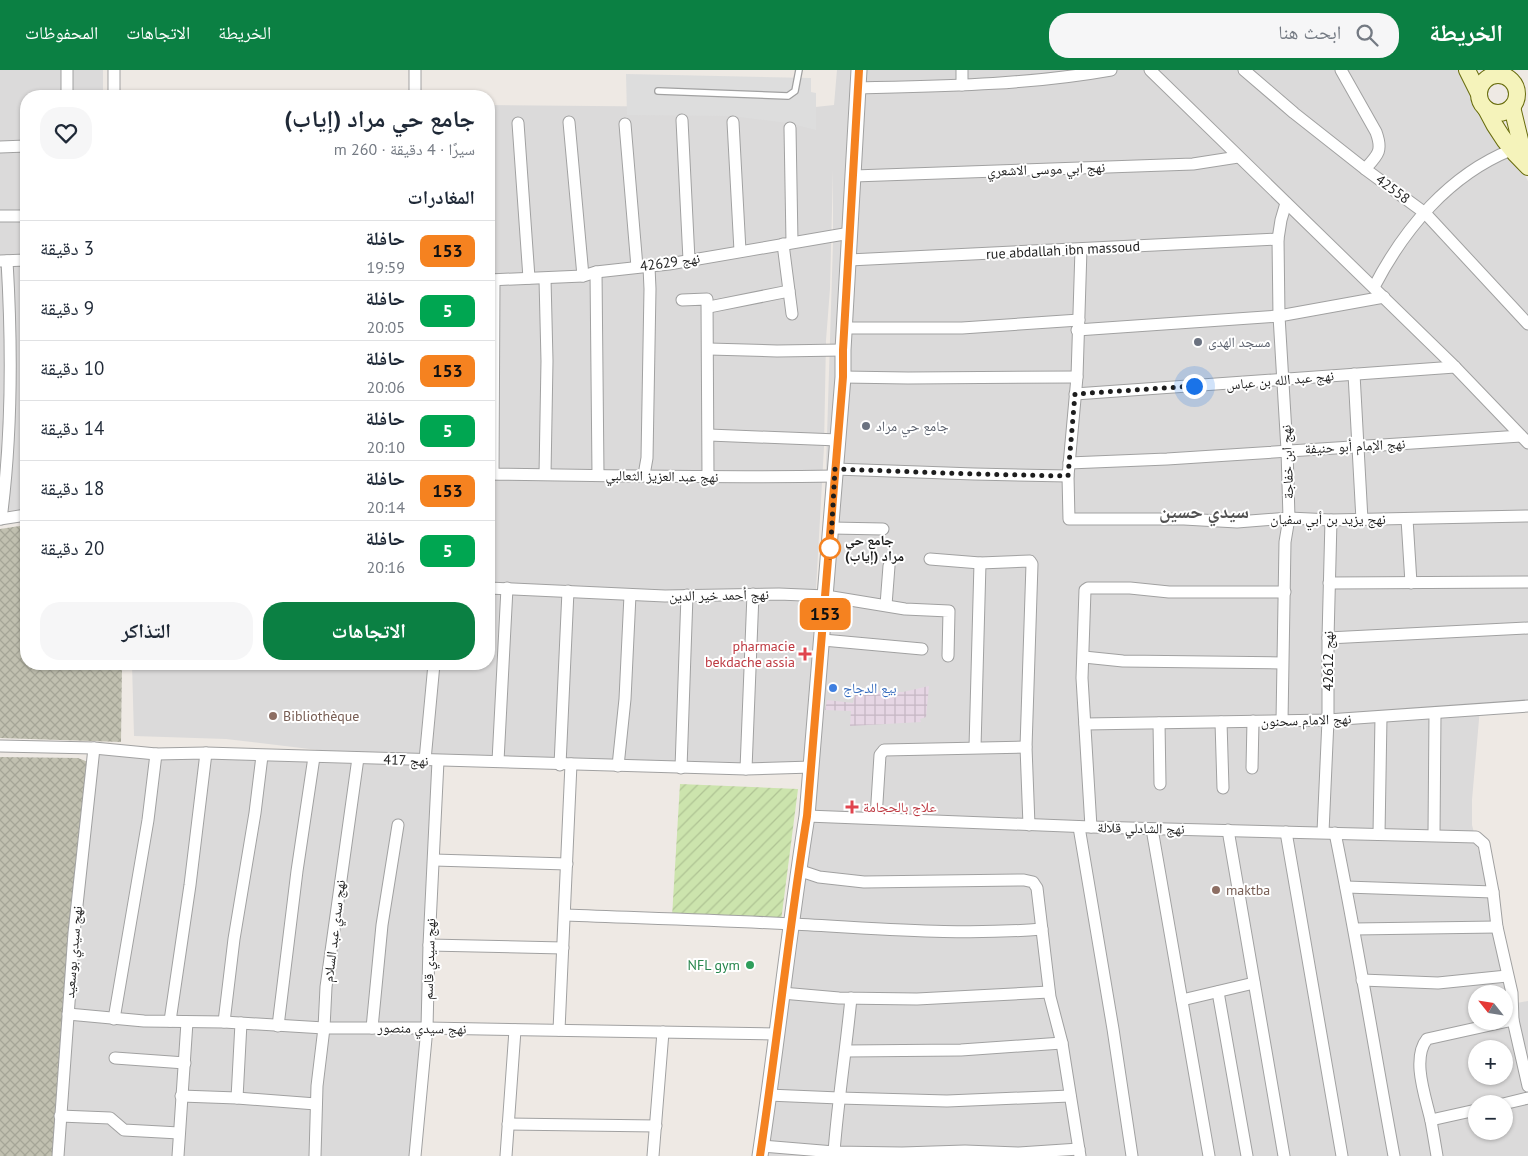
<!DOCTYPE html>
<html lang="ar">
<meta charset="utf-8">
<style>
:root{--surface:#fff;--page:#f6f6f7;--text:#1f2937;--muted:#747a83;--line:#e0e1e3;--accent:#0b8043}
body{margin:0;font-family:"PT Sans","Noto Naskh Arabic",sans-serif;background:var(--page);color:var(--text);direction:rtl;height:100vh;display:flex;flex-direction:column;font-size:19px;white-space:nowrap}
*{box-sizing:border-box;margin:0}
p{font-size:16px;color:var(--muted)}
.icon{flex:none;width:28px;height:28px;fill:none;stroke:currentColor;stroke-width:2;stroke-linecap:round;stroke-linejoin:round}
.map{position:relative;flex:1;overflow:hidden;direction:ltr}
.panel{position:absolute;left:20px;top:20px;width:475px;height:580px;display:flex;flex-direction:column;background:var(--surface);border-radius:20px;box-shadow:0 1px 4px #0004;direction:rtl}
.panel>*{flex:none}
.badge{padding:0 10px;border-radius:8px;font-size:18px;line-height:32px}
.needle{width:32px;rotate:300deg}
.fabs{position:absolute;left:1468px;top:915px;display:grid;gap:10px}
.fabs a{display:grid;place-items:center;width:45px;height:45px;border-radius:50%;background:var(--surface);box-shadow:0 1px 4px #0004;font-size:25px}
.you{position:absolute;width:25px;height:25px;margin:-12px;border:4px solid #fff;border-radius:50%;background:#1a73e8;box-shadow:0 0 0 8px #1a73e833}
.map>.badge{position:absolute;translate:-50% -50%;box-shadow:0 0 0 2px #fff}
h2{padding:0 20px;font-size:19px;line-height:45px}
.round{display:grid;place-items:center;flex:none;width:52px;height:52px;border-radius:20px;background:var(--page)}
.summary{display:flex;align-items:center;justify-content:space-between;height:85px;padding:0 20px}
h1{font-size:24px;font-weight:700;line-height:38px}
.cta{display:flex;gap:10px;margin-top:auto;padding:10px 20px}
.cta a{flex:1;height:58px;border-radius:20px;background:var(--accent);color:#fff;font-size:20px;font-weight:700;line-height:58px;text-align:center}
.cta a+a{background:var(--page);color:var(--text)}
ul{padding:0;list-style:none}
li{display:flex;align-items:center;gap:15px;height:60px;padding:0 20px;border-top:1px solid var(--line)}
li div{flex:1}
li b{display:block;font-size:19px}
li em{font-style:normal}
li .badge{min-width:55px;font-weight:700;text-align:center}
header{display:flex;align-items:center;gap:30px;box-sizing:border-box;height:70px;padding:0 25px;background:var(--accent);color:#fff}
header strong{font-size:24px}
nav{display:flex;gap:28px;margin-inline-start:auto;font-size:18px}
.search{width:350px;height:45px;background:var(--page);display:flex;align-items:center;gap:12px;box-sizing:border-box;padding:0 18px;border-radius:20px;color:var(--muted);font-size:19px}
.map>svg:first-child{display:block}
.residential{fill:#dbdada;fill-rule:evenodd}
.industrial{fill:url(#industrial-grid)}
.construction{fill:url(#construction-cross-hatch)}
.garden{fill:url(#garden-furrows)}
.parking{fill:#ddd}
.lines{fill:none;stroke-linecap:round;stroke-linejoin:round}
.service-casing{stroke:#a1a1a1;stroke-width:8}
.minor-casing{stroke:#a1a1a1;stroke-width:13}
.tertiary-casing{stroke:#a1a1a1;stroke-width:17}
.secondary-casing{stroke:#686c0c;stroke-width:18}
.service{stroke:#fff;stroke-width:5.5}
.minor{stroke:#fff;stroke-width:11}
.tertiary{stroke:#fff;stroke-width:15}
.secondary{stroke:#f5f3bb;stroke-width:16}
.line-casing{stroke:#fff;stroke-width:11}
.line{stroke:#f58220;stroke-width:8}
.walk{stroke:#1d1d1d;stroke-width:5;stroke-dasharray:0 9}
.worship-dot{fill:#6b7280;stroke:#fff;stroke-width:2}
.stop-dot{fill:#fff;stroke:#f58220;stroke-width:2.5}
.health-dot{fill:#e0444e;stroke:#fff;stroke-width:2}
.shop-dot{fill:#3f7fe0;stroke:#fff;stroke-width:2}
.education-dot{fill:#8d6e63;stroke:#fff;stroke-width:2}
.leisure-dot{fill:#2e9e5b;stroke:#fff;stroke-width:2}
.labels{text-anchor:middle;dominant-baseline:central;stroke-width:4;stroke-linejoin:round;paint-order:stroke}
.street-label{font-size:14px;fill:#1d1d1d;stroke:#fff}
.worship-label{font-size:14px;fill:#5b616d;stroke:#fff;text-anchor:start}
.stop-label{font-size:14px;font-weight:bold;fill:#1d1d1d;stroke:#fff;text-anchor:start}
.health-label{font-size:14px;fill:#be3a42;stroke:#fff;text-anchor:end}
.shop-label{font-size:14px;fill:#366cbe;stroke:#fff;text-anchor:start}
.education-label{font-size:14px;fill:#785e54;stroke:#fff;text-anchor:start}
.leisure-label{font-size:14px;fill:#27864d;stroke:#fff;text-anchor:end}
.district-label{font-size:19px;font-weight:bold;fill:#505050;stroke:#fff}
</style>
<header>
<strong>الخريطة</strong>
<div class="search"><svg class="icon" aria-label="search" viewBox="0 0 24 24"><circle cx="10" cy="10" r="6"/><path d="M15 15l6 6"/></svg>ابحث هنا</div>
<nav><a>الخريطة</a><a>الاتجاهات</a><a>المحفوظات</a></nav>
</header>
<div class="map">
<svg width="1528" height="1086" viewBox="0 0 1528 1086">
<defs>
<pattern id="industrial-grid" width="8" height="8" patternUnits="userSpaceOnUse" patternTransform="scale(1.25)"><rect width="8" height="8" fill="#e6d6e4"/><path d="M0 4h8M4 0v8" fill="none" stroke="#c5b7c3"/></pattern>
<pattern id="construction-cross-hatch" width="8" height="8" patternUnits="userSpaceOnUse" patternTransform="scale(1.25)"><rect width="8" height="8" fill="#c1c0b0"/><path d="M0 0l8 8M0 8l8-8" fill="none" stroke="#a5a597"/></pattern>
<pattern id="garden-furrows" width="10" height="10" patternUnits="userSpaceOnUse" patternTransform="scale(1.25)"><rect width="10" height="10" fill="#cce4ad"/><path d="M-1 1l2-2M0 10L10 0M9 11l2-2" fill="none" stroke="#afc394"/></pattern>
</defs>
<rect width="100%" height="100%" fill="#eee9e4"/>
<g class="residential">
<polygon points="0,0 103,0 103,26 26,26 26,440 0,441"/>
<path d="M 837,0 L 1467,0 L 1528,111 L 1528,638 L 1480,638 L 1472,730 L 1472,755 L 1517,933 L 1528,931 L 1528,1086 L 768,1086 L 819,623 L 833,173 L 833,100 L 830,219 L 826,270 L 824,377 L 806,698 L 633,701 L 434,694 L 421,974 L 412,1086 L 58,1086 L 98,682 L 417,692 L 226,669 L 134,666 L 132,594 L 489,594 L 489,35 L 806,38 L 834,35 ZM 1476,924 L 1504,924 L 1504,951 L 1476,951 ZM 1476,979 L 1504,979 L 1504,1006 L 1476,1006 ZM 1476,1034 L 1504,1034 L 1504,1061 L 1476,1061 Z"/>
</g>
<polygon class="industrial" points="929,616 926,647 920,649 921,652 850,656 851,641 825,640 827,630 853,633 856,621 903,622"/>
<g class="construction">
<polygon points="26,455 26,594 122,594 121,672 0,668 0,459"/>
<polygon points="0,687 78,688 88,692 52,1086 0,1086"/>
</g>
<polygon class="garden" points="680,714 798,719 781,851 672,847"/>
<polygon class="parking" points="626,4 811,8 811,22 816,23 816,60 788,53 731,46 627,45"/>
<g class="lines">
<defs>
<polyline id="service" points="658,21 788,26 795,21 799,0"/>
<g id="minor">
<polyline points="67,0 67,26"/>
<polyline points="415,0 415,26"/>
<polyline points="962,0 962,15"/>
<polyline points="1150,0 1455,297 1528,373"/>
<polyline points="1244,0 1294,43 1365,99 1425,143 1528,254"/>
<path d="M 1341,0 L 1376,62 C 1383,81 1378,85 1365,99"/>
<path d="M 859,18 C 943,16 1027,15 1111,0"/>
<polyline points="114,26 114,0"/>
<polyline points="682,50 689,190"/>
<polyline points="569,52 583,206"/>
<polyline points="733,52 740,181"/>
<polyline points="518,53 529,208"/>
<polyline points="625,54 637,197"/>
<polyline points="790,58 792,172"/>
<polyline points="0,77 26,76"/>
<polyline points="854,106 1193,94 1238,87"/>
<polyline points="0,146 26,146"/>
<polyline points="783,174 792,244"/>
<polyline points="1081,179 1077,307 1068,406 1069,449 1184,449 1237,452 1289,448 1331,450 1528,446"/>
<polyline points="849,190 1278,169"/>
<polyline points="0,191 26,190"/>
<polyline points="596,202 598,405"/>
<polyline points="545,209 547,291 545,404"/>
<polyline points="489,210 583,206 596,202 669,194 850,163"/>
<path d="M 1374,217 C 1404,159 1449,105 1511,80"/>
<polyline points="682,230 707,229 708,408"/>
<polyline points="709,237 789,221"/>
<polyline points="845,258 962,258 1079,250"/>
<polyline points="1077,260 1279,246 1384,227"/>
<polyline points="709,279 777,281 843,280"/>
<polyline points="1354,304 1362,450"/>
<polyline points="843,307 908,308 1077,307"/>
<polyline points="1075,324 1455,297"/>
<polyline points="709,365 838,370"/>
<polyline points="1069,393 1167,389 1521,366"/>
<polyline points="835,399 974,404 1068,406"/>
<path d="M 489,404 C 604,406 720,408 835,406"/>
<polyline points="493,404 494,210"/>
<polyline points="644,405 647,388 650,219 649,197"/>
<polyline points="0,449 26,445"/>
<path d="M 1,449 C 12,366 12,275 7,191"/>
<polyline points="1407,449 1411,513"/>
<polyline points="832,458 883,459"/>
<polyline points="930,489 980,493 1030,491 1032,494 1026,677 1029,755"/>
<polyline points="1329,513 1528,512"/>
<polyline points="489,518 665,526 779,524 826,526 905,539 949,541 948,586"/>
<polyline points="886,535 889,496"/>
<polyline points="1328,568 1528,558"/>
<polyline points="823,570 922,579"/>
<polyline points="1084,587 1123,591 1282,593"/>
<polyline points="1282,651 1285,472 1289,448 1287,380 1279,246 1278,169 1281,150 1286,133"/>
<polyline points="1221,652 1223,718"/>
<polyline points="1159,653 1160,714"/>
<polyline points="1085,654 1328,650 1528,636"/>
<polyline points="0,676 94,678 156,684 206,683 746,699 812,697"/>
<polyline points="975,677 980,493"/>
<polyline points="425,690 434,594"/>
<polyline points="498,691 507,518"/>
<polyline points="560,695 568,521"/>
<polyline points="618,696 625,629 630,525"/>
<polyline points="681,698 687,525"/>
<polyline points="1252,698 1253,651"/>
<polyline points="746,699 753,524"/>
<polyline points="807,746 1091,757 1476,767 1484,774 1493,822 1497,857 1512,923 1513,950 1528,1016"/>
<polyline points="876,748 880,685 884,680 1026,677"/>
<polyline points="1079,757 1113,959 1132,1086"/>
<polyline points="1091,757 1082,608 1085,520 1088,518 1130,518 1169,522 1285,522"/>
<polyline points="1152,759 1209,1086"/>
<polyline points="1228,760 1284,1086"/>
<polyline points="1286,762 1342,1086"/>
<polyline points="1323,762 1328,650 1328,568 1331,450"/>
<path d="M 1335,763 C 1357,870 1374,978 1394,1086"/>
<polyline points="1379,764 1381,647"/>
<polyline points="1434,765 1435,643"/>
<polyline points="434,790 567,794"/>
<polyline points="798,800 819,807 864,812 1024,810 1033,812 1037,818 1050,927 1062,973 1080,1086"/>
<polyline points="1346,817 1493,822"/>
<path d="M 565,845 C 641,848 716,850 792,854 C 876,858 958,866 1042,859"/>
<polyline points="1354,859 1497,857"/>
<polyline points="429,875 563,878"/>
<polyline points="1362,910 1438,913 1507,906"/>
<polyline points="1218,922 1247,1086"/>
<polyline points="782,923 839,928 917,929 1049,922"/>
<polyline points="1182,930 1254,913"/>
<polyline points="68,944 144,951 224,952 324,958 427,958 777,964"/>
<polyline points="114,949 148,750 156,684"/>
<polyline points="170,951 190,815 206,683"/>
<polyline points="224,952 234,869 255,743 262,686"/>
<polyline points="278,956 297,801 314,687"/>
<polyline points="372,958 382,855 398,755"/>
<polyline points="559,960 571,694"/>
<polyline points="846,981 961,980 1062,973"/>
<polyline points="115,988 185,993"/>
<polyline points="768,1025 839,1028 947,1031 1070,1026"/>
<polyline points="181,1026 237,1028 316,1034"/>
<polyline points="237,1028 241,953"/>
<polyline points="1503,1034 1528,1028"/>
<polyline points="60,1046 110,1048 124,1060 179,1063"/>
<polyline points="1431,1050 1476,1040"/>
<polyline points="508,1054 656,1056"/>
<polyline points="762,1076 834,1082 902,1083 965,1081 1019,1083 1079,1079"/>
<path d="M 834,1082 C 838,1030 846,980 851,928"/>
<polyline points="58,1086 74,863 94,678"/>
<polyline points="178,1086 187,952"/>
<polyline points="315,1086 317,1016 324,958 326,917 358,688"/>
<polyline points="415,1086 427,958 429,875 438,691"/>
<polyline points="506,1086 515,960"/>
<polyline points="653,1086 663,962"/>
<path d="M 1437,1086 C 1435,1074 1433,1062 1431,1051 C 1426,1028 1411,989 1427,969 L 1513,950"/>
</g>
<path id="tertiary" d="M 760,1086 C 777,973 789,859 807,746 L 843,307 L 843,280 L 859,0"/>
<g id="secondary">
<polyline points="1467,0 1478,22"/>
<circle cx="1498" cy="24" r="19"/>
<polyline points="1512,37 1521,74 1528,94"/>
<path d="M 1486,39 C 1497,62 1510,80 1528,97"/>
</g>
</defs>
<use href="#service" class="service-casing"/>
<use href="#minor" class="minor-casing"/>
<use href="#tertiary" class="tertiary-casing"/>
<use href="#secondary" class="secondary-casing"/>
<use href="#service" class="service"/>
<use href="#minor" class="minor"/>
<use href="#tertiary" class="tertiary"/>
<use href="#secondary" class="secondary"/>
</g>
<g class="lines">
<defs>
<path id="line" d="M 760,1086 C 777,973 789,859 807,746 L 843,307 L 843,280 L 859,0"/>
</defs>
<use href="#line" class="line-casing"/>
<use href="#line" class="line"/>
<polyline class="walk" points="830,478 830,488 835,399 974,404 1068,406 1075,324 1194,316"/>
</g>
<g class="worship-dot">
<circle cx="1198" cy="272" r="5"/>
<circle cx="866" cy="356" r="5"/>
</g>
<circle class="stop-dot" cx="830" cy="478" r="10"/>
<g class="health-dot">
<path d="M802.5 576.5h5v5h5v5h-5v5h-5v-5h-5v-5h5z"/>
<path d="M849.5 729.5h5v5h5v5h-5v5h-5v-5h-5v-5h5z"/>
</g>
<circle class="shop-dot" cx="833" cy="618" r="5"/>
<g class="education-dot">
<circle cx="273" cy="646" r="5"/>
<circle cx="1216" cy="820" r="5"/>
</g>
<circle class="leisure-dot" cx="750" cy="895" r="5"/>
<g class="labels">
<g class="street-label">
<text transform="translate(1046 99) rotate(-2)">نهج ابي موسى الاشعري</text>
<text transform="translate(1393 119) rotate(36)">42558</text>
<text transform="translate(1063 180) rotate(-3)">rue abdallah ibn massoud</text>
<text transform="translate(670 192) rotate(-8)">نهج 42629</text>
<text transform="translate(1280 310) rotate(-5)">نهج عبد الله بن عباس</text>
<text transform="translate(1355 376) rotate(-3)">نهج الإمام أبو حنيفة</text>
<text transform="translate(1287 392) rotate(-92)">نهج ابن خفاجة</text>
<text transform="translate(662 406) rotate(1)">نهج عبد العزيز الثعالبي</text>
<text x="1328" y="449">نهج يزيد بن أبي سفيان</text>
<text transform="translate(719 525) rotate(-1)">نهج أحمد خير الدين</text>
<text transform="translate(1328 591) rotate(-90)">نهج 42612</text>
<text transform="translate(1306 650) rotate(-2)">نهج الامام سحنون</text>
<text transform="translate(406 690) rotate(2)">نهج 417</text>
<text transform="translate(1141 758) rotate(1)">نهج الشادلي قلالة</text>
<text transform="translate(334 861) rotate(-83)">نهج سدي عبد السلام</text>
<text transform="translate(73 882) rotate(-85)">نهج سيدي بوسعيد</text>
<text transform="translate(429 889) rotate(-88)">نهج سيدي قاسم</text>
<text transform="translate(422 958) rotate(1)">نهج سيدي منصور</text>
</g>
<g class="worship-label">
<text x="1208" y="272">مسجد الهدى</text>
<text x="876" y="356">جامع حي مراد</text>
</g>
<g class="stop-label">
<text x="845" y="470">جامع حي<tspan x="845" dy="16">مراد (إياب)</tspan></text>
</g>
<g class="health-label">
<text x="795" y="576">pharmacie<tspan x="795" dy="16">bekdache assia</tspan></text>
<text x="863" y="737" text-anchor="start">علاج بالحجامة</text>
</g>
<g class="shop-label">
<text x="843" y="618">بيع الدجاج</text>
</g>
<g class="education-label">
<text x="283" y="646">Bibliothèque</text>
<text x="1226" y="820">maktba</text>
</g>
<g class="leisure-label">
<text x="740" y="895">NFL gym</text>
</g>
<g class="district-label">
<text x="1204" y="441">سيدي حسين</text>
</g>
</g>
</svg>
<div class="fabs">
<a><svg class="needle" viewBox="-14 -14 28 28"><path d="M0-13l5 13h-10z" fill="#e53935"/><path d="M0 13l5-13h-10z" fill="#747a83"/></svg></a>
<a>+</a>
<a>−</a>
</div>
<div class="you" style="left:1194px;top:316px"></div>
<b class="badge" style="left:825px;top:544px;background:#f58220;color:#111">153</b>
<section class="panel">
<div class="summary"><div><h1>جامع حي مراد (إياب)</h1><p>سيرًا · 4 دقيقة · 260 m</p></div><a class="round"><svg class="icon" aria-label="heart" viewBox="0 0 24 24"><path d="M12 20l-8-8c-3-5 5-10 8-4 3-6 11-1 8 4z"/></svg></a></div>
<h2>المغادرات</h2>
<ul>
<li><span class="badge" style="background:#f58220;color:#111">153</span><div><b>حافلة</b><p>19:59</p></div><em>3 دقيقة</em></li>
<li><span class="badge" style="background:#00a651;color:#fff">5</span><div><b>حافلة</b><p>20:05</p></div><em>9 دقيقة</em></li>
<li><span class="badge" style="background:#f58220;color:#111">153</span><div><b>حافلة</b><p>20:06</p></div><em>10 دقيقة</em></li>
<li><span class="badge" style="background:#00a651;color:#fff">5</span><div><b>حافلة</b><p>20:10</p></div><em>14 دقيقة</em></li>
<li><span class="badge" style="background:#f58220;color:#111">153</span><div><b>حافلة</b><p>20:14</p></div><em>18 دقيقة</em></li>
<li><span class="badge" style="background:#00a651;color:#fff">5</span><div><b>حافلة</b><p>20:16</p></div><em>20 دقيقة</em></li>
</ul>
<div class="cta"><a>الاتجاهات</a><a>التذاكر</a></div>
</section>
</div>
